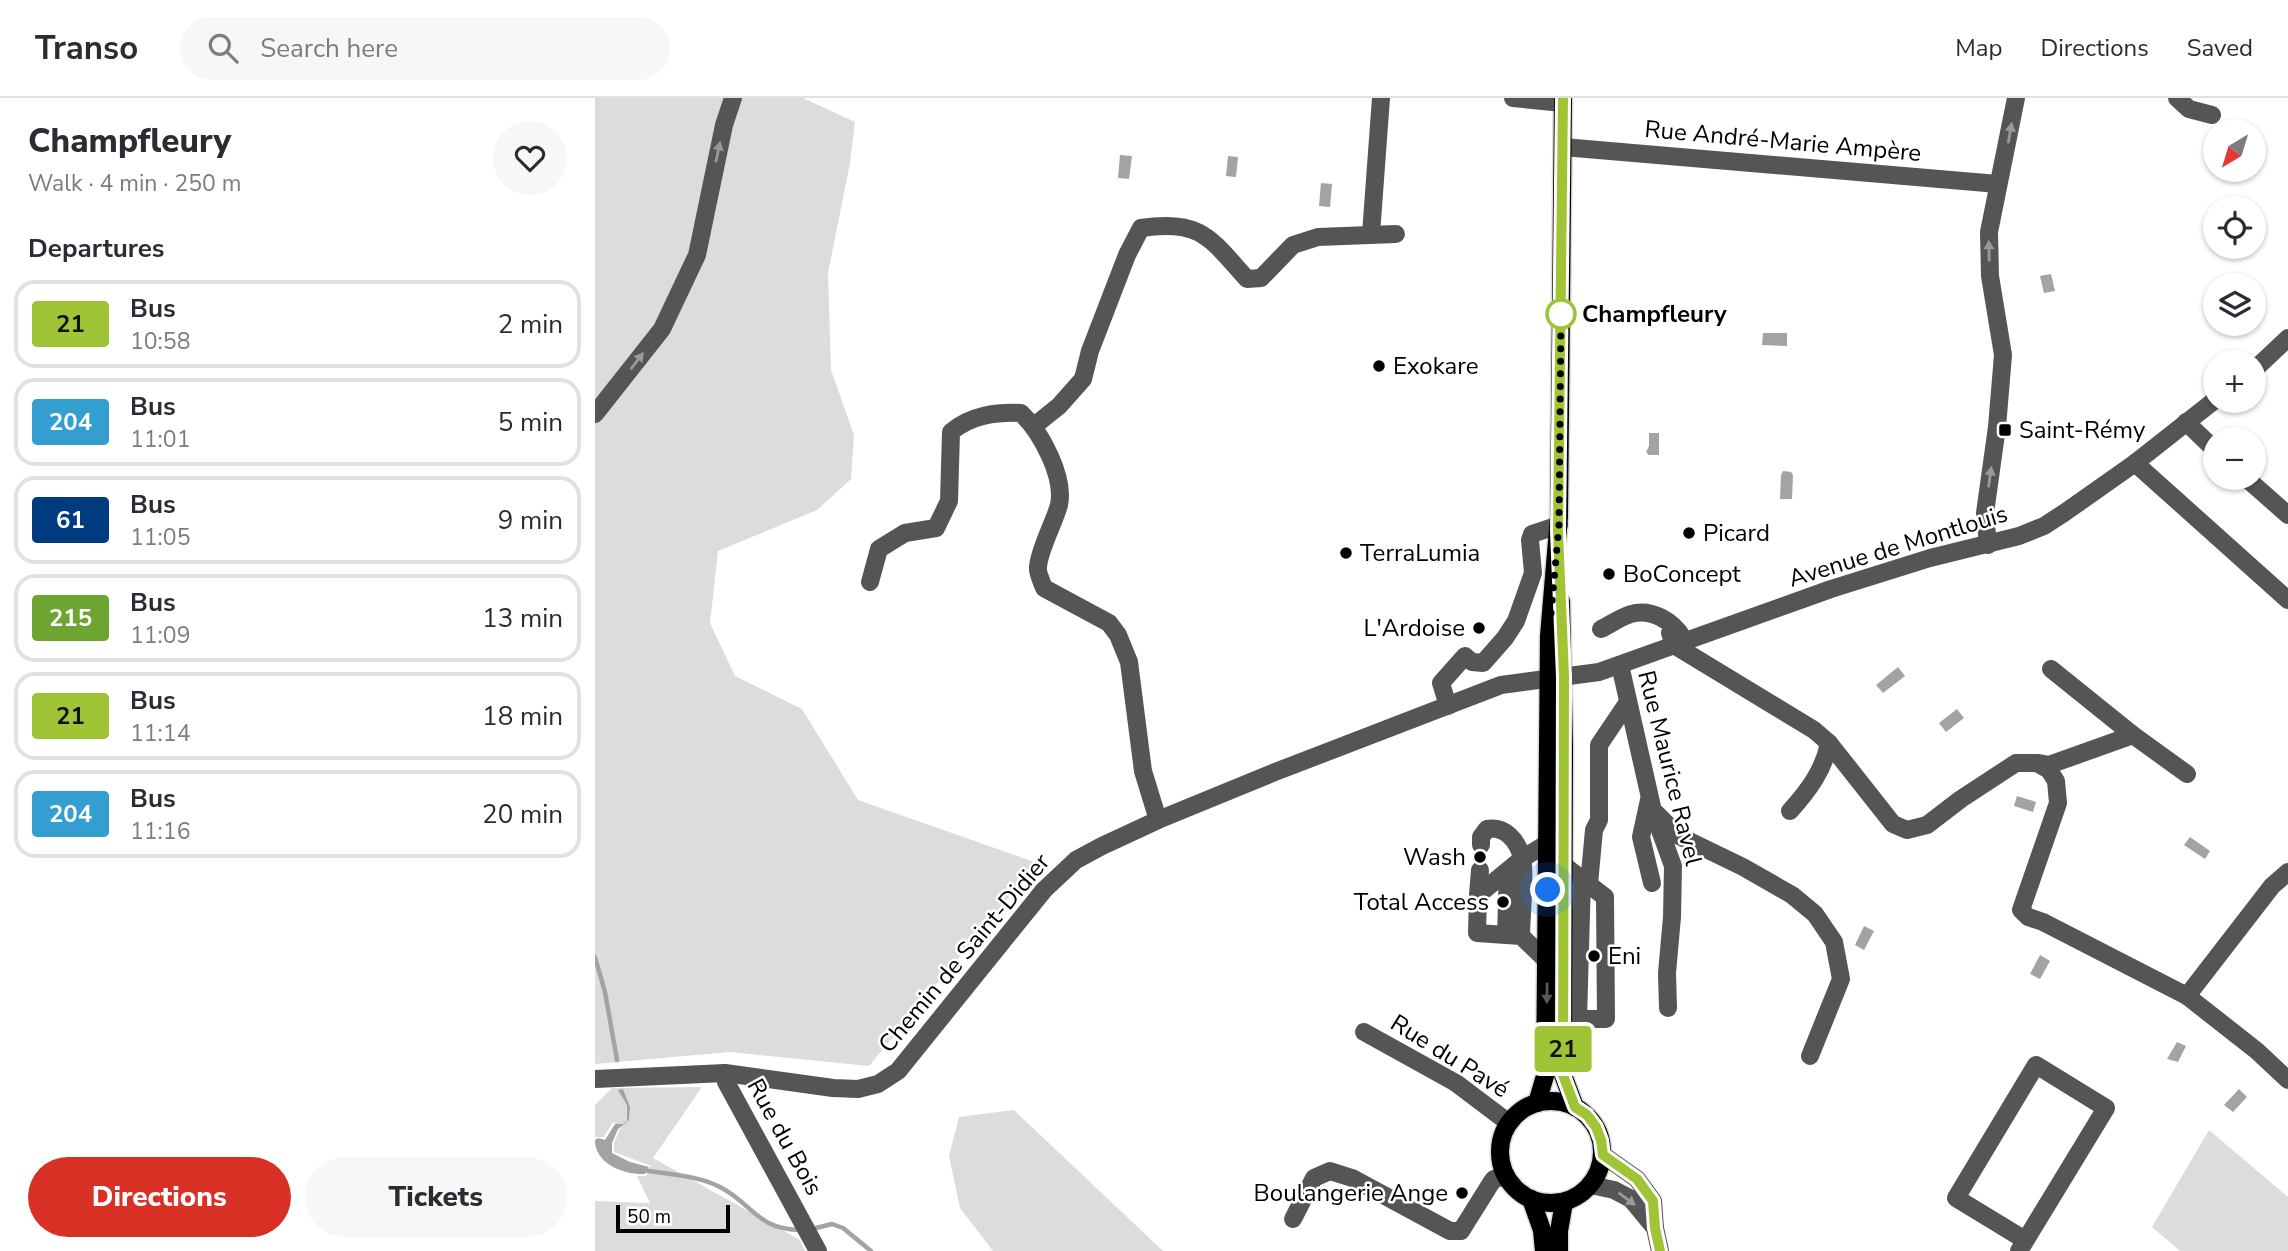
<!DOCTYPE html>
<meta charset="utf-8">
<style>
:root{--surface:#fff;--page:#f7f7f7;--text:#2b2b33;--muted:#7c7c81;--line:#e1e1e2;--accent:#d93025}
body{margin:0;font-family:"Nunito Sans",sans-serif;background:var(--page);color:var(--text);height:100vh;display:flex;flex-direction:column;font-size:26px;white-space:nowrap}
*{box-sizing:border-box;margin:0}
p{font-size:23px;color:var(--muted)}
.icon{flex:none;width:38px;height:38px;fill:none;stroke:currentColor;stroke-width:2;stroke-linecap:round;stroke-linejoin:round}
.map{position:relative;flex:1;overflow:hidden}
.panel{display:flex;flex-direction:column;background:var(--surface);width:595px}
.panel>*{flex:none}
.badge{padding:0 14px;border-radius:5px;font-size:24px;line-height:46px}
.needle{width:46px;rotate:218deg}
.fabs{position:absolute;left:1608px;top:21px;display:grid;gap:14px}
.fabs a{display:grid;place-items:center;width:63px;height:63px;border-radius:50%;background:var(--surface);box-shadow:0 2px 5px #0004;font-size:35px}
.scale{position:absolute;left:21px;bottom:18px;width:114px;box-sizing:border-box;padding-left:7px;border:4px solid #000;border-top:0;font-size:19px;line-height:24px;white-space:nowrap;color:#000;-webkit-text-stroke:5px #fff;paint-order:stroke}
.you{position:absolute;width:35px;height:35px;margin:-18px;border:5px solid #fff;border-radius:50%;background:#1a73e8;box-shadow:0 0 0 10px #1a73e833}
.map>.badge{position:absolute;translate:-50% -50%;box-shadow:0 0 0 4px #fff}
h2{padding:0 28px;font-size:26px;line-height:63px}
.round{display:grid;place-items:center;flex:none;width:74px;height:74px;border-radius:37px;background:var(--page)}
.head{display:flex;align-items:center;justify-content:space-between;height:119px;padding:0 28px}
h1{font-size:33px;font-weight:800;line-height:52px}
.cta{display:flex;gap:14px;margin-top:auto;padding:14px 28px}
.cta a{flex:1;height:80px;border-radius:42px;background:var(--accent);color:#fff;font-size:28px;font-weight:800;line-height:80px;text-align:center}
.cta a+a{background:var(--page);color:var(--text)}
ul{padding:0;list-style:none}
li{display:flex;align-items:center;gap:21px;height:88px;margin:0 14px 10px;padding:0 14px;border:4px solid var(--line);border-radius:21px}
li div{flex:1}
li b{display:block;font-size:26px}
li em{font-style:normal}
li .badge{min-width:77px;font-weight:700;text-align:center}
header{display:flex;align-items:center;gap:42px;box-sizing:border-box;height:98px;padding:0 35px;background:var(--surface);border-bottom:2px solid var(--line)}
header strong{font-size:33px}
nav{display:flex;gap:38px;margin-inline-start:auto;font-size:24px}
.search{width:490px;height:63px;background:var(--page);display:flex;align-items:center;gap:18px;box-sizing:border-box;padding:0 24px;border-radius:38px;color:var(--muted);font-size:26px}
main{display:flex;flex:1;min-height:0}
.map>svg:first-child{display:block}
.green{fill:#dcdcdc}
.water{fill:#a3a3a3}
.lines{fill:none;stroke-linecap:round;stroke-linejoin:round}
.stream{stroke:#a3a3a3;stroke-width:4.5}
.major-casing{stroke:#dbdbdb;stroke-width:21}
.minor{stroke:#555;stroke-width:18}
.major{stroke:#000;stroke-width:18}
.oneway{fill:#999}
.oneway2{fill:#595959}
.line-casing{stroke:#fff;stroke-width:16}
.line{stroke:#9fc536;stroke-width:10}
.walk{stroke:#000;stroke-width:7;stroke-dasharray:0 12.6}
.stop-dot{fill:#fff;stroke:#9fc536;stroke-width:3.5}
.poi-dot{fill:#000;stroke:#fff;stroke-width:2.5}
.labels{text-anchor:middle;dominant-baseline:central;stroke-width:5;stroke-linejoin:round;paint-order:stroke}
.street-label{font-size:24px;fill:#000;stroke:#fff}
.stop-label{font-size:24px;font-weight:bold;fill:#000;stroke:#fff;text-anchor:start}
.poi-label{font-size:24px;fill:#000;stroke:#fff;text-anchor:start}
</style>
<header>
<strong>Transo</strong>
<div class="search"><svg class="icon" aria-label="search" viewBox="0 0 24 24"><circle cx="10" cy="10" r="6"/><path d="M15 15l6 6"/></svg>Search here</div>
<nav><a>Map</a><a>Directions</a><a>Saved</a></nav>
</header>
<main>
<section class="panel">
<div class="head"><div><h1>Champfleury</h1><p>Walk · 4 min · 250 m</p></div><a class="round"><svg class="icon" aria-label="heart" viewBox="0 0 24 24"><path d="M12 20l-8-8c-3-5 5-10 8-4 3-6 11-1 8 4z"/></svg></a></div>
<h2>Departures</h2>
<ul>
<li><span class="badge" style="background:#9fc536;color:#111">21</span><div><b>Bus</b><p>10:58</p></div><em>2 min</em></li>
<li><span class="badge" style="background:#359ed0;color:#fff">204</span><div><b>Bus</b><p>11:01</p></div><em>5 min</em></li>
<li><span class="badge" style="background:#003b80;color:#fff">61</span><div><b>Bus</b><p>11:05</p></div><em>9 min</em></li>
<li><span class="badge" style="background:#6da432;color:#fff">215</span><div><b>Bus</b><p>11:09</p></div><em>13 min</em></li>
<li><span class="badge" style="background:#9fc536;color:#111">21</span><div><b>Bus</b><p>11:14</p></div><em>18 min</em></li>
<li><span class="badge" style="background:#359ed0;color:#fff">204</span><div><b>Bus</b><p>11:16</p></div><em>20 min</em></li>
</ul>
<div class="cta"><a>Directions</a><a>Tickets</a></div>
</section>
<div class="map">
<svg width="1693" height="1153" viewBox="0 0 1693 1153">
<rect width="100%" height="100%" fill="#fff"/>
<g class="green">
<polygon points="0,0 208,0 260,24 255,65 233,175 236,272 259,337 256,381 222,412 123,453 115,525 140,578 207,611 263,702 442,765 274,968 135,954 0,966"/>
<polygon points="107,989 58,1060 205,1142 210,1153 0,1153 0,1103 55,1105 42,1078 51,1078 56,1068 19,1054 19,1045 26,1029 18,1024 9,1039 0,1039 0,1007 17,990"/>
<polygon points="419,1012 568,1153 398,1153 365,1110 354,1058 364,1019"/>
<polygon points="1614,1032 1693,1099 1693,1153 1585,1153 1557,1129"/>
</g>
<g class="water">
<polygon points="525,57 537,58 534,81 523,80"/>
<polygon points="633,58 643,59 641,79 631,78"/>
<polygon points="726,85 737,86 735,109 724,108"/>
<polygon points="1456,176 1460,193 1449,195 1445,178"/>
<polygon points="1168,235 1192,235 1192,248 1167,247"/>
<polygon points="1054,335 1064,335 1064,357 1054,357 1051,354 1054,348"/>
<polygon points="1188,373 1196,374 1198,377 1197,401 1185,401 1186,377"/>
<polygon points="1303,569 1310,578 1288,595 1281,587"/>
<polygon points="1362,611 1369,620 1351,634 1344,625"/>
<polygon points="1422,698 1441,704 1438,714 1419,708"/>
<polygon points="1595,739 1615,753 1610,761 1589,747"/>
<polygon points="1269,828 1279,833 1269,852 1260,847"/>
<polygon points="1445,857 1455,863 1445,881 1435,876"/>
<polygon points="1582,944 1591,948 1583,964 1572,961"/>
<path d="M 28,991 L 35,1009 L 34,1022 L 23,1031 L 17,1045 L 17,1055 L 35,1064 L 54,1069 L 50,1076 C 29,1077 0,1066 0,1042 L 3,1040 L 10,1042 L 20,1026 L 28,1026 L 32,1023 L 32,1007 L 23,992 Z"/>
<polygon points="1644,991 1652,999 1638,1014 1629,1007"/>
</g>
<g class="lines">
<g class="stream">
<polyline points="0,859 10,894 22,962"/>
<path d="M 49,1072 C 74,1077 102,1077 125,1089 C 157,1105 162,1132 206,1132"/>
<polyline points="221,1130 237,1126 248,1130 276,1153"/>
</g>
<defs>
<g id="major">
<polyline points="966,503 969,649 968,977 980,1009"/>
<circle cx="956" cy="1054" r="51"/>
<polyline points="942,1005 950,978 954,538 964,419 968,0"/>
<polyline points="936,1101 947,1132 949,1153"/>
<polyline points="964,1153 964,1133 969,1104"/>
</g>
</defs>
<use href="#major" class="major-casing"/>
<g class="minor">
<polyline points="918,0 968,5"/>
<polyline points="1582,0 1594,11 1617,17"/>
<polyline points="968,49 1403,86"/>
<polyline points="776,136 786,0"/>
<polyline points="1659,272 1693,240"/>
<polyline points="0,316 67,231 102,157 129,27 138,0"/>
<polyline points="1591,324 1620,352"/>
<path d="M 439,328 L 464,308 L 488,281 L 495,253 L 532,157 L 546,130 C 606,121 615,140 652,181 L 666,180 L 698,147 L 723,139 L 801,136"/>
<polyline points="1540,365 1693,502"/>
<polyline points="1651,380 1693,417"/>
<polyline points="1393,447 1390,415 1402,329 1408,257 1395,178 1394,134 1421,0"/>
<path d="M 275,484 L 284,451 L 310,435 L 341,430 L 354,403 L 356,334 C 376,317 401,314 426,315 C 446,334 470,379 464,407 C 459,425 444,452 443,469 C 442,475 447,484 449,490 L 514,525 L 523,537 L 534,564 L 548,673 L 563,722"/>
<path d="M 1006,531 C 1016,526 1026,519 1036,516 C 1056,510 1078,523 1088,540"/>
<polyline points="1075,535 1079,547 1219,632 1234,645 1298,726 1312,732 1332,727 1366,701 1421,665 1442,665 1454,672 1461,683 1463,705 1426,812 1433,819 1448,824 1592,898 1662,953 1693,982"/>
<polyline points="1025,567 1058,713 1078,768 1077,819 1072,875 1073,910"/>
<polyline points="853,608 846,585 870,558 877,564 888,565 910,540 921,523 938,475 935,442 937,436 964,427"/>
<polyline points="1538,637 1592,676"/>
<polyline points="1442,665 1454,667 1538,637 1456,571"/>
<polyline points="1054,702 1046,739 1057,785"/>
<path d="M 1195,713 C 1213,693 1229,672 1234,645"/>
<polyline points="1061,715 1084,738 1148,769 1197,797 1220,816 1239,844 1246,881 1215,958"/>
<path d="M 886,747 L 886,739 L 892,731 C 910,728 922,742 927,759 C 931,773 926,821 926,838"/>
<polyline points="967,766 1010,799 1011,921 983,921"/>
<polyline points="994,786 999,732 1004,722 1004,647 1033,604"/>
<polyline points="883,797 885,772"/>
<polyline points="911,837 913,773"/>
<polyline points="952,863 926,838 882,835 883,797 928,760 953,745"/>
<polyline points="1592,898 1677,788 1693,774"/>
<polyline points="975,928 983,921 987,781"/>
<polyline points="769,934 861,985 914,1025"/>
<polyline points="130,975 131,984 223,1153"/>
<polyline points="0,981 130,975 238,990 263,991 283,986 303,973 449,792 481,762 507,748 563,722 680,674 906,587 1004,574 1236,491 1335,460 1424,438 1449,428 1469,415 1540,365 1620,302"/>
<polyline points="1008,1057 1042,1081 1058,1103 1060,1130 1065,1153"/>
<polyline points="996,1087 1019,1092 1036,1101 1060,1130"/>
<polyline points="698,1121 719,1080 735,1073 757,1080 855,1133 866,1133 896,1085 899,1081 911,1078"/>
<polyline points="1424,1153 1511,1010 1441,967 1361,1100 1430,1142"/>
</g>
<use href="#major" class="major"/>
</g>
<defs><path id="oneway-solid" d="M-6-.8H1V-3.2L6.5 0L1 3.2V.8H-6Z" transform="scale(1.75)"/></defs>
<g class="oneway">
<use href="#oneway-solid" transform="translate(1415 35) rotate(-80)"/>
<use href="#oneway-solid" transform="translate(123 54) rotate(-78)"/>
<use href="#oneway-solid" transform="translate(1394 153) rotate(-91)"/>
<use href="#oneway-solid" transform="translate(42 263) rotate(-53)"/>
<use href="#oneway-solid" transform="translate(1395 379) rotate(-82)"/>
<use href="#oneway-solid" transform="translate(1032 1101) rotate(37)"/>
</g>
<use class="oneway2" href="#oneway-solid" transform="translate(952 895) rotate(91)"/>
<g class="lines">
<defs>
<polyline id="line" points="968,0 963,433 969,579 968,977 980,1009 992,1017 1001,1029 1006,1042 1008,1057 1042,1081 1058,1103 1060,1130 1065,1153"/>
</defs>
<use href="#line" class="line-casing"/>
<use href="#line" class="line"/>
<polyline class="walk" points="953,792 954,538 964,427 966,216"/>
</g>
<circle class="stop-dot" cx="966" cy="216" r="14"/>
<g class="poi-dot">
<circle cx="784" cy="268" r="7"/>
<rect x="1403" y="325" width="14" height="14" rx="3.5"/>
<circle cx="1094" cy="435" r="7"/>
<circle cx="751" cy="455" r="7"/>
<circle cx="1014" cy="476" r="7"/>
<circle cx="884" cy="530" r="7"/>
<circle cx="885" cy="759" r="7"/>
<circle cx="908" cy="804" r="7"/>
<circle cx="999" cy="858" r="7"/>
<circle cx="867" cy="1095" r="7"/>
</g>
<g class="labels">
<g class="street-label">
<text transform="translate(1188 43) rotate(5)">Rue André-Marie Ampère</text>
<text transform="translate(1303 448) rotate(-17)">Avenue de Montlouis</text>
<text transform="translate(1075 670) rotate(76)">Rue Maurice Ravel</text>
<text transform="translate(369 855) rotate(-50)">Chemin de Saint-Didier</text>
<text transform="translate(855 958) rotate(32)">Rue du Pavé</text>
<text transform="translate(190 1039) rotate(61)">Rue du Bois</text>
</g>
<g class="stop-label">
<text x="987" y="216">Champfleury</text>
</g>
<g class="poi-label">
<text x="798" y="268">Exokare</text>
<text x="1424" y="332">Saint-Rémy</text>
<text x="1108" y="435">Picard</text>
<text x="765" y="455">TerraLumia</text>
<text x="1028" y="476">BoConcept</text>
<text x="870" y="530" text-anchor="end">L'Ardoise</text>
<text x="871" y="759" text-anchor="end">Wash</text>
<text x="894" y="804" text-anchor="end">Total Access</text>
<text x="1013" y="858">Eni</text>
<text x="853" y="1095" text-anchor="end">Boulangerie Ange</text>
</g>
</g>
</svg>
<div class="fabs">
<a><svg class="needle" viewBox="-14 -14 28 28"><path d="M0-13l5 13h-10z" fill="#e53935"/><path d="M0 13l5-13h-10z" fill="#7c7c81"/></svg></a>
<a><svg class="icon" aria-label="locate" viewBox="0 0 24 24"><circle cx="12" cy="12" r="6"/><path d="M12 2v4M12 18v4M2 12h4M18 12h4"/></svg></a>
<a><svg class="icon" aria-label="layers" viewBox="0 0 24 24"><path d="M12 4l9 5-9 5-9-5zM3 14l9 5 9-5"/></svg></a>
<a>+</a>
<a>−</a>
</div>
<div class="scale">50 m</div>
<div class="you" style="left:953px;top:792px"></div>
<b class="badge" style="left:968px;top:951px;background:#9fc536;color:#111">21</b>
</div>
</main>
